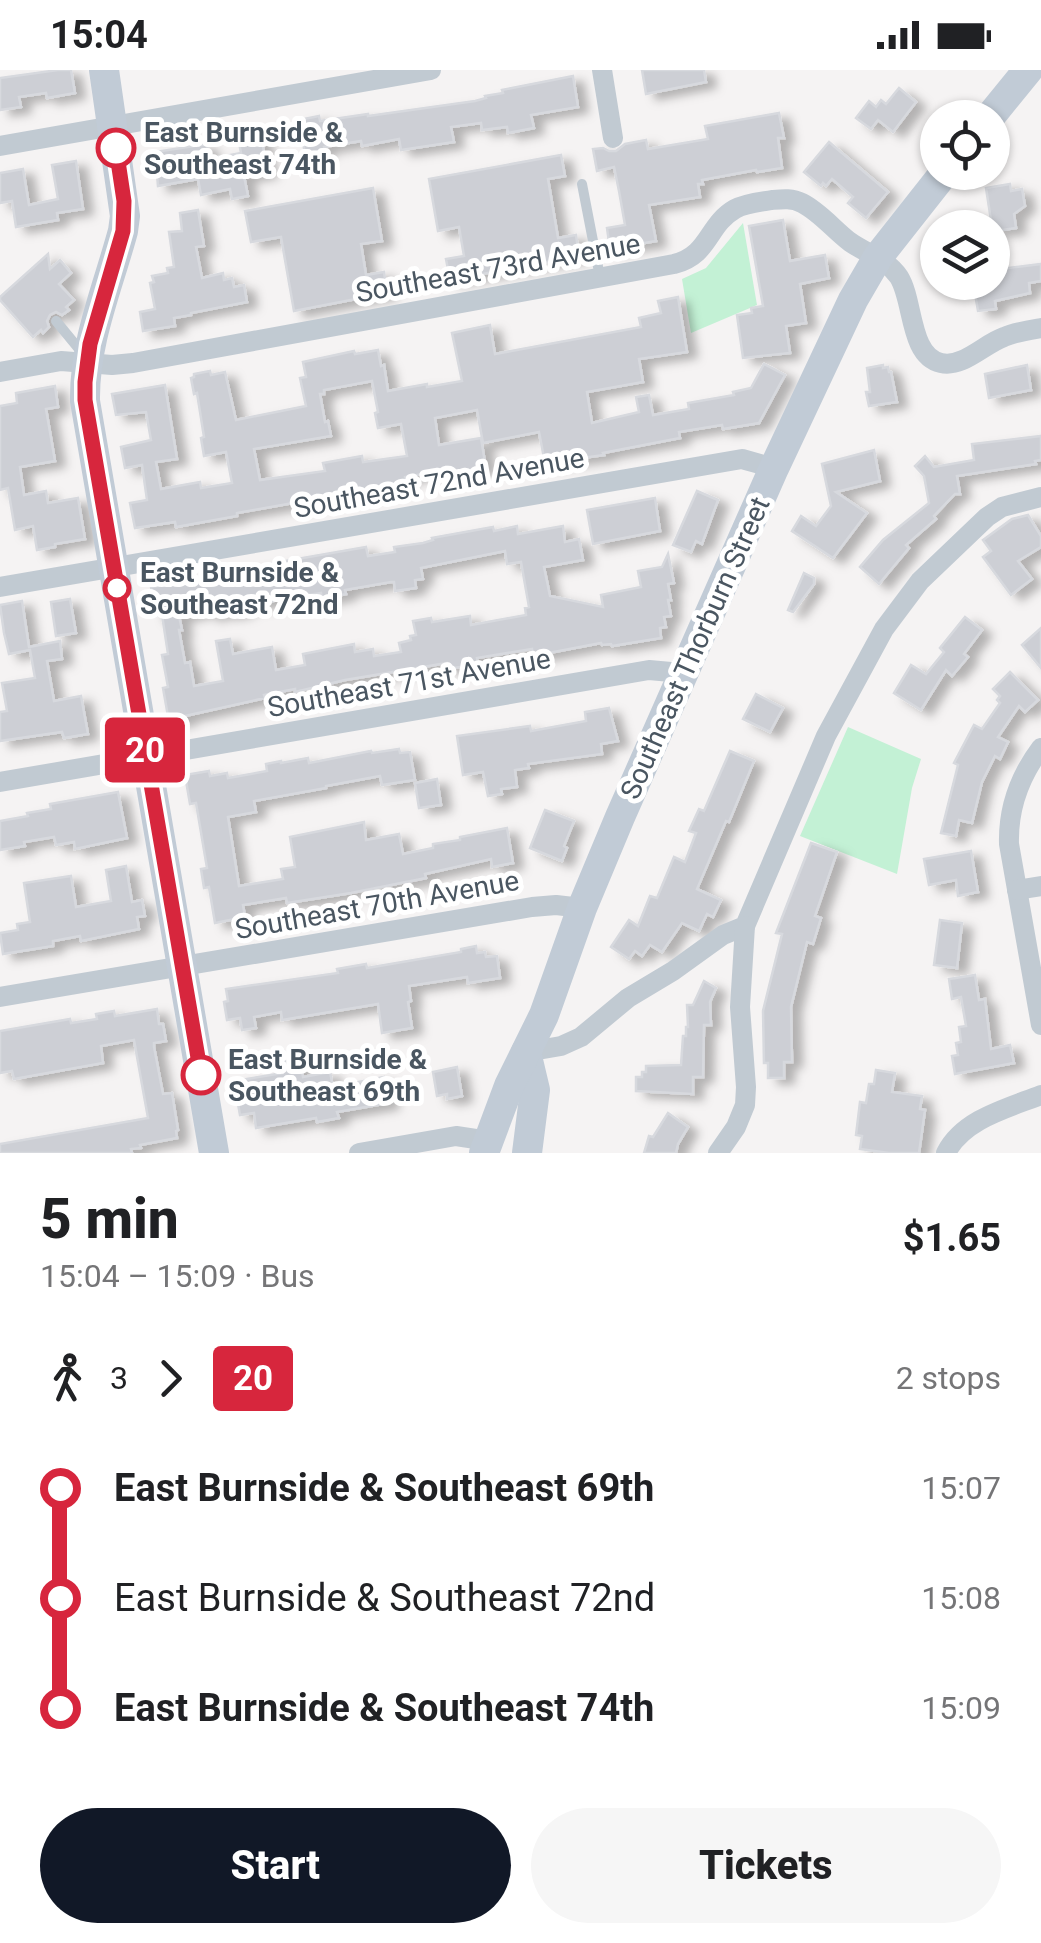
<!DOCTYPE html>
<meta charset="utf-8">
<style>
:root{--surface:#fff;--page:#f6f6f6;--text:#202124;--muted:#757577;--accent:#111827}
body{margin:0;font-family:Roboto,sans-serif;background:var(--page);color:var(--text);height:100vh;display:flex;flex-direction:column;font-size:38px;white-space:nowrap}
*{box-sizing:border-box;margin:0}
p{font-size:32px;color:var(--muted)}
.icon{flex:none;width:55px;height:55px;fill:none;stroke:currentColor;stroke-width:2;stroke-linecap:round;stroke-linejoin:round}
.map{position:relative;height:1083px;overflow:hidden}
.side{display:flex;flex-direction:column;background:var(--surface);flex:1}
.side>*{flex:none}
.badge{padding:0 20px;border-radius:8px;font-size:35px;line-height:65px}
.fabs{position:absolute;left:920px;top:30px;display:grid;gap:20px}
.fabs a{display:grid;place-items:center;width:90px;height:90px;border-radius:50%;background:var(--surface);box-shadow:0 2px 8px #0004;font-size:50px}
.map>.badge{position:absolute;translate:-50% -50%;box-shadow:0 0 0 5px #fff}
.legs{display:flex;align-items:center;gap:15px;height:110px;padding:0 40px;font-size:32px}
.legs p{margin-inline-start:auto}
.head{display:flex;align-items:center;justify-content:space-between;height:170px;padding:0 40px}
h1{font-size:55px;font-weight:800;line-height:75px}
.cta{display:flex;gap:20px;margin-top:auto;padding:20px 40px}
.cta a{flex:1;height:115px;border-radius:60px;background:var(--accent);color:#fff;font-size:40px;font-weight:800;line-height:115px;text-align:center}
.cta a+a{background:var(--page);color:var(--text)}
ul{padding:0 40px;list-style:none}
li{display:flex;align-items:center;gap:35px;height:110px;font-size:38px}
li i{display:grid;place-items:center;width:15px;height:100%;margin:0 12px;background:currentColor}
li i::after{content:'';width:25px;height:25px;margin:-12px;border:8px solid;border-radius:50%;background:var(--surface)}
li p{margin-inline-start:auto}
li:first-child i{background:linear-gradient(#0000 50%,currentColor 0)}
li:last-child i{background:linear-gradient(currentColor 50%,#0000 0)}
.status{display:flex;justify-content:space-between;align-items:center;height:70px;padding:0 50px;background:var(--surface);direction:ltr}
.status svg{height:28px;fill:currentColor}
.map>svg:first-child{display:block}
.green{fill:#c3f1d5}
.building{fill:#cdcfd5;stroke:#d7d9de;stroke-width:2.5;fill-rule:evenodd;filter:url(#shadow)}
.lines{fill:none;stroke-linecap:round;stroke-linejoin:round}
.lane{stroke:#c1cad2;stroke-width:10}
.street{stroke:#c1cad2;stroke-width:20}
.secondary{stroke:#c1cbd6;stroke-width:30}
.line-1-casing{stroke:#fff;stroke-width:22}
.line-1{stroke:#d7263d;stroke-width:15}
.stop-1-dot{fill:#fff;stroke:#d7263d;stroke-width:5}
.labels{text-anchor:middle;dominant-baseline:central;stroke-width:10;stroke-linejoin:round;paint-order:stroke}
.stop-label{font-size:28px;font-weight:bold;fill:#4a5661;stroke:#fff;text-anchor:start}
.street-label{font-size:28px;fill:#4a5661;stroke:#fff}
</style>
<div class="status"><b>15:04</b><svg viewBox="0 0 49 12"><path d="M0 12V9h3v3zM5 12V6h3v6zM10 12V3h3v9zM15 12V0h3v12zM26 1h20v11H26zM47 4h2v5h-2z"/></svg></div>
<div class="map">
<svg width="1041" height="1083" viewBox="0 0 1041 1083">
<defs>
<filter id="shadow"><feDropShadow dx="10" dy="5.5" stdDeviation="5" flood-color="#0004"/></filter>
</defs>
<rect width="100%" height="100%" fill="#f5f3f3"/>
<g class="green">
<polygon points="743,153 757,235 691,263 682,209 706,198"/>
<polygon points="848,657 921,689 912,718 897,804 800,766"/>
</g>
<g class="building">
<polygon points="58,0 71,0 75,23 47,28 46,23 19,27 21,37 0,40 0,8"/>
<polygon points="642,0 704,0 706,12 646,24"/>
<polygon points="573,6 578,37 531,45 534,58 508,63 507,57 482,60 481,53 451,57 454,72 401,80 399,69 362,76 361,71 324,77 325,81 305,84 299,50 319,46 320,51 368,44 368,46 475,31 486,28 485,26 503,23 502,20"/>
<polygon points="899,18 916,32 893,62 878,50 871,59 856,48 869,31 876,37 881,30 886,34"/>
<polygon points="779,43 784,68 778,68 782,98 757,102 756,100 702,110 703,114 698,114 700,127 649,135 656,171 610,179 607,158 625,155 619,121 614,97 597,101 593,79 603,78 609,81 616,81 625,74 646,70 648,79 708,69 705,56"/>
<polygon points="261,63 267,102 244,106 248,126 232,129 230,119 201,125 198,109 158,116 155,82 207,74 209,89 241,83 238,67"/>
<polygon points="829,72 888,122 866,148 848,133 853,127 832,109 826,116 823,113 821,116 804,102"/>
<polygon points="561,85 565,106 548,109 558,168 576,165 579,186 450,210 446,189 464,186 459,157 438,161 429,109"/>
<polygon points="76,91 83,139 57,143 58,150 16,157 12,131 0,133 0,103 23,99 29,135 58,129 52,95"/>
<polygon points="1010,114 1011,121 1022,119 1025,136 1014,144 1016,158 995,161 995,157 992,157 986,118"/>
<polygon points="373,118 382,171 361,174 366,205 384,202 387,223 294,241 281,167 251,172 245,141"/>
<polygon points="198,140 204,176 196,177 202,208 223,203 224,210 232,208 234,217 244,215 247,232 191,243 191,245 174,248 175,256 143,261 140,242 155,239 150,213 154,212 152,206 168,203 167,198 174,197 169,162 182,161 180,143"/>
<polygon points="783,150 790,191 825,185 829,208 800,214 806,253 786,256 790,283 743,288 737,245 752,243 751,238 763,236 749,156"/>
<polygon points="48,184 50,199 60,190 71,203 59,214 74,230 66,237 69,240 62,245 56,242 50,245 47,251 49,257 43,263 41,260 33,267 0,230 0,227"/>
<polygon points="1041,194 1041,211 1029,213 1030,223 995,231 996,239 978,241 974,218 989,216 989,212 992,212 992,200"/>
<path d="M 678,227 L 687,282 L 639,289 L 643,312 L 587,322 L 592,353 L 639,342 L 636,327 L 649,325 L 653,345 L 689,339 L 688,333 L 734,325 L 733,322 L 751,318 L 764,294 L 785,305 L 759,353 L 723,359 L 722,355 L 679,362 L 680,368 L 603,383 L 604,385 L 545,393 L 539,362 L 483,373 L 477,340 L 435,348 L 439,375 L 481,368 L 486,399 L 452,403 L 452,399 L 405,407 L 405,412 L 399,414 L 237,443 L 237,446 L 176,457 L 175,452 L 135,458 L 130,433 L 147,430 L 142,395 L 125,398 L 121,377 L 151,370 L 146,342 L 116,345 L 112,324 L 165,315 L 177,389 L 156,392 L 161,419 L 200,412 L 201,418 L 232,413 L 226,382 L 204,386 L 201,368 L 204,367 L 197,323 L 194,324 L 191,308 L 194,307 L 194,304 L 210,301 L 211,305 L 225,302 L 236,350 L 306,336 L 300,308 L 306,307 L 303,292 L 354,281 L 355,284 L 378,280 L 381,296 L 384,295 L 388,321 L 427,314 L 427,317 L 462,311 L 452,263 L 490,255 L 495,284 L 641,257 L 639,248 L 661,243 L 658,231 ZM 372,311 L 378,342 L 375,343 L 378,358 L 401,354 L 407,386 L 363,392 L 362,386 L 323,393 L 325,401 L 260,410 L 254,379 L 331,366 L 328,351 L 325,352 L 320,324 L 324,324 L 324,320 Z"/>
<polygon points="883,295 883,298 888,297 889,302 891,302 897,332 869,336 866,322 870,322 867,298"/>
<polygon points="1027,295 1031,320 989,328 985,304"/>
<polygon points="55,316 58,337 46,339 55,391 20,397 24,425 46,421 48,433 78,428 85,469 55,474 55,477 37,480 33,456 15,460 8,418 0,420 0,336 17,333 16,323"/>
<polygon points="1041,366 1041,390 1035,391 1036,394 957,406 960,424 955,424 934,446 936,449 906,475 909,478 879,514 860,497 883,470 929,433 924,406 915,396 925,386 934,397 974,390 972,374"/>
<polygon points="874,380 880,411 836,422 867,443 833,488 792,461 801,446 816,456 831,436 822,394"/>
<polygon points="697,421 718,430 702,474 696,471 691,482 673,475"/>
<polygon points="655,428 660,461 593,474 587,440"/>
<polygon points="1028,445 1041,466 1041,477 1018,491 1032,509 1011,525 983,487 991,481 983,470 1012,449"/>
<path d="M 517,456 L 518,464 L 563,456 L 565,472 L 579,469 L 583,490 L 544,497 L 550,526 L 603,537 L 601,525 L 641,517 L 638,501 L 662,497 L 668,484 L 674,513 L 668,514 L 671,530 L 668,530 L 671,546 L 664,547 L 666,557 L 660,558 L 661,568 L 612,576 L 611,574 L 602,575 L 601,573 L 533,586 L 532,579 L 477,588 L 478,594 L 448,599 L 447,593 L 345,610 L 295,622 L 295,619 L 264,625 L 265,628 L 185,646 L 186,649 L 169,652 L 163,618 L 168,617 L 162,585 L 168,584 L 162,545 L 156,546 L 151,517 L 235,504 L 234,500 L 366,477 L 368,486 L 395,482 L 394,477 L 423,473 L 433,470 L 432,468 L 493,457 L 494,461 ZM 505,481 L 507,494 L 521,492 L 529,537 L 525,538 L 526,545 L 471,555 L 470,546 L 432,552 L 431,548 L 413,551 L 416,565 L 410,566 L 411,570 L 399,573 L 401,582 L 374,586 L 373,579 L 355,582 L 354,574 L 303,584 L 305,595 L 276,600 L 272,577 L 233,584 L 230,569 L 216,571 L 223,611 L 194,616 L 190,592 L 185,593 L 179,560 L 182,560 L 179,546 L 207,540 L 209,545 L 228,541 L 228,543 L 244,540 L 243,536 L 321,523 L 322,529 L 346,524 L 345,520 L 391,512 L 394,512 L 395,521 L 416,518 L 415,510 L 423,509 L 421,498 Z"/>
<polygon points="804,503 814,508 814,514 793,542 788,540"/>
<polygon points="70,529 76,563 56,566 51,532"/>
<polygon points="22,531 29,577 60,571 62,589 47,591 54,631 81,626 88,664 64,668 62,662 0,671 0,642 7,641 2,613 35,608 30,580 9,584 4,563 0,535"/>
<polygon points="965,547 982,560 964,584 968,587 952,606 946,600 921,640 894,623 911,595 926,604 944,582 940,578"/>
<polygon points="1041,558 1041,598 1022,575"/>
<polygon points="1010,602 1038,630 1025,642 1019,636 998,667 1008,672 1000,689 995,686 982,712 972,753 959,750 956,766 941,763 958,695 954,693 974,655 982,659 1000,633 997,630 1000,626 993,619"/>
<polygon points="756,624 783,638 770,662 743,649"/>
<polygon points="609,638 618,671 601,674 602,684 528,694 529,698 515,700 517,717 501,719 502,724 488,726 483,702 463,705 457,666 530,656 531,661 586,651 585,642"/>
<polygon points="399,679 400,683 410,682 415,710 382,715 380,706 326,716 326,718 254,731 256,742 228,747 239,816 283,809 281,799 295,797 290,767 364,752 366,770 399,764 403,784 433,778 433,774 460,770 460,767 507,758 513,793 492,797 491,789 425,804 426,808 351,823 287,833 286,828 243,835 245,847 215,853 209,817 204,818 201,799 207,798 196,733 190,734 185,705 209,701 210,706 227,703 228,708 267,701 266,694 281,691 281,693 308,688 309,693 371,681 372,683"/>
<polygon points="730,681 754,691 729,752 726,751 697,819 721,830 713,847 707,844 699,861 682,853 662,882 650,875 642,886 635,881 629,889 611,877 629,850 638,856 650,826 657,828 674,787 685,792 696,763 689,761 699,739 704,741"/>
<polygon points="437,709 441,735 419,738 415,713"/>
<polygon points="118,722 127,768 75,779 74,772 56,775 54,767 24,772 25,776 0,780 0,751 28,746 27,743 51,739 50,734"/>
<polygon points="545,740 574,751 564,776 567,778 562,791 530,778"/>
<polygon points="811,773 837,782 815,846 821,848 813,874 807,872 791,937 792,992 784,992 784,1008 768,1008 768,993 764,993 763,941 782,864 776,863"/>
<polygon points="971,781 978,822 958,826 956,810 929,815 924,789"/>
<polygon points="126,796 132,832 142,830 145,846 137,847 139,859 81,871 80,866 53,871 53,876 3,884 0,863 18,860 17,854 30,852 24,813 71,806 76,837 111,831 106,800"/>
<polygon points="940,850 962,853 957,898 934,895"/>
<polygon points="476,876 477,883 485,882 486,887 497,886 500,908 468,913 467,907 409,916 411,931 408,932 412,958 382,963 378,934 282,950 281,942 254,947 256,958 242,960 240,948 227,950 224,932 228,931 226,919 338,903 337,899 366,894 367,898 461,882 461,879"/>
<polygon points="975,905 979,930 985,929 991,979 1010,975 1014,993 955,1004 952,986 958,985 956,973 961,972 959,957 966,956 961,927 952,929 949,909"/>
<polygon points="704,911 716,918 710,932 711,955 704,955 703,1007 693,1007 693,1024 636,1021 636,1007 642,1007 642,1002 646,1002 646,996 681,995 683,966 686,966 686,957 688,957 687,935 693,935"/>
<polygon points="157,939 159,954 163,954 166,971 154,973 154,977 163,1024 172,1023 178,1060 176,1061 177,1068 140,1075 141,1078 131,1079 132,1083 0,1083 0,1074 148,1048 134,970 101,976 103,993 14,1009 12,1001 0,1003 0,961 70,949 71,953 97,949 96,944 114,941 115,946"/>
<polygon points="300,989 303,1007 330,1002 333,1017 384,1007 389,1033 337,1042 339,1048 317,1052 316,1048 256,1058 254,1043 240,1045 234,1011 283,1003 282,992"/>
<polygon points="457,997 462,1026 447,1029 447,1024 437,1026 433,1002"/>
<polygon points="876,1000 895,1003 892,1022 922,1026 920,1039 925,1040 919,1083 889,1083 860,1079 862,1066 856,1065 860,1032 866,1033 869,1014 874,1014"/>
<polygon points="668,1043 688,1057 678,1074 676,1083 644,1083 649,1066 653,1067"/>
</g>
<g class="lines">
<g class="lane">
<polyline points="582,114 600,207"/>
<polyline points="56,251 84,285"/>
</g>
<g class="street">
<polyline points="602,0 613,68"/>
<polyline points="0,76 431,0"/>
<path d="M 0,302 L 61,291 L 112,295 L 133,293 L 674,194 C 710,185 707,155 735,139 C 746,133 760,132 772,130 C 783,129 792,128 802,133 C 820,142 834,160 850,172 C 867,184 887,189 899,207 C 914,231 909,286 941,293 C 963,298 984,274 1004,267 C 1015,262 1029,260 1041,258"/>
<polyline points="0,517 742,389 774,398"/>
<path d="M 1041,678 C 1020,706 1008,738 1009,774 L 1041,955"/>
<polyline points="0,712 649,600 682,603"/>
<polyline points="1017,820 1041,816"/>
<polyline points="0,927 532,837 556,835 582,838"/>
<polyline points="526,982 561,976 581,967 628,928 673,901 723,865 745,856 826,666 884,559 920,511 987,447 1002,437 1041,427"/>
<polyline points="359,1083 456,1066 489,1071"/>
<polyline points="718,1083 736,1057 745,1035 746,1017 740,937 745,856"/>
<path d="M 946,1083 C 963,1049 1008,1038 1041,1025"/>
</g>
<g class="secondary">
<path d="M 104,0 L 125,146 L 123,161 C 108,217 84,272 85,331 L 214,1083"/>
<polyline points="989,48 1028,0"/>
<polyline points="526,982 535,1020 527,1083"/>
<polyline points="484,1083 509,1016 544,945 582,838 620,747 774,398 853,230 878,187 945,102"/>
</g>
</g>
<g class="lines">
<defs>
<polyline id="line-1" points="116,78 124,131 123,161 90,274 85,312 85,330 201,1005"/>
</defs>
<use href="#line-1" class="line-1-casing"/>
<use href="#line-1" class="line-1"/>
</g>
<g class="stop-1-dot">
<circle cx="116" cy="78" r="18"/>
<circle cx="117" cy="518" r="12"/>
<circle cx="201" cy="1005" r="18"/>
</g>
<g class="labels">
<g class="stop-label">
<text x="144" y="62">East Burnside &amp;<tspan x="144" dy="32">Southeast 74th</tspan></text>
<text x="140" y="502">East Burnside &amp;<tspan x="140" dy="32">Southeast 72nd</tspan></text>
<text x="228" y="989">East Burnside &amp;<tspan x="228" dy="32">Southeast 69th</tspan></text>
</g>
<g class="street-label">
<text transform="translate(498 198) rotate(-10)">Southeast 73rd Avenue</text>
<text transform="translate(439 413) rotate(-10)">Southeast 72nd Avenue</text>
<text transform="translate(695 578) rotate(-66)">Southeast Thorburn Street</text>
<text transform="translate(409 613) rotate(-10)">Southeast 71st Avenue</text>
<text transform="translate(377 835) rotate(-10)">Southeast 70th Avenue</text>
</g>
</g>
</svg>
<div class="fabs">
<a><svg class="icon" aria-label="locate" viewBox="0 0 24 24"><circle cx="12" cy="12" r="6"/><path d="M12 2v4M12 18v4M2 12h4M18 12h4"/></svg></a>
<a><svg class="icon" aria-label="layers" viewBox="0 0 24 24"><path d="M12 4l9 5-9 5-9-5zM3 14l9 5 9-5"/></svg></a>
</div>
<b class="badge" style="left:145px;top:680px;background:#d7263d;color:#fff">20</b>
</div>
<section class="side">
<div class="head"><div><h1>5 min</h1><p>15:04 – 15:09 · Bus</p></div><b>$1.65</b></div>
<div class="legs"><svg class="icon" aria-label="walk" viewBox="0 0 24 24"><circle cx="13" cy="4" r="2"/><path d="M13 8l-2 6 4 7M11 14l-3 7M7 12l3-4h3l4 4"/></svg>3<svg class="icon" aria-label="forward" viewBox="0 0 24 24"><path d="M9 5l7 7-7 7"/></svg><b class="badge" style="background:#d7263d;color:#fff">20</b><p>2 stops</p></div>
<ul>
<li><i style="color:#d7263d"></i><b>East Burnside &amp; Southeast 69th</b><p>15:07</p></li>
<li><i style="color:#d7263d"></i><span>East Burnside &amp; Southeast 72nd</span><p>15:08</p></li>
<li><i style="color:#d7263d"></i><b>East Burnside &amp; Southeast 74th</b><p>15:09</p></li>
</ul>
<div class="cta"><a>Start</a><a>Tickets</a></div>
</section>
